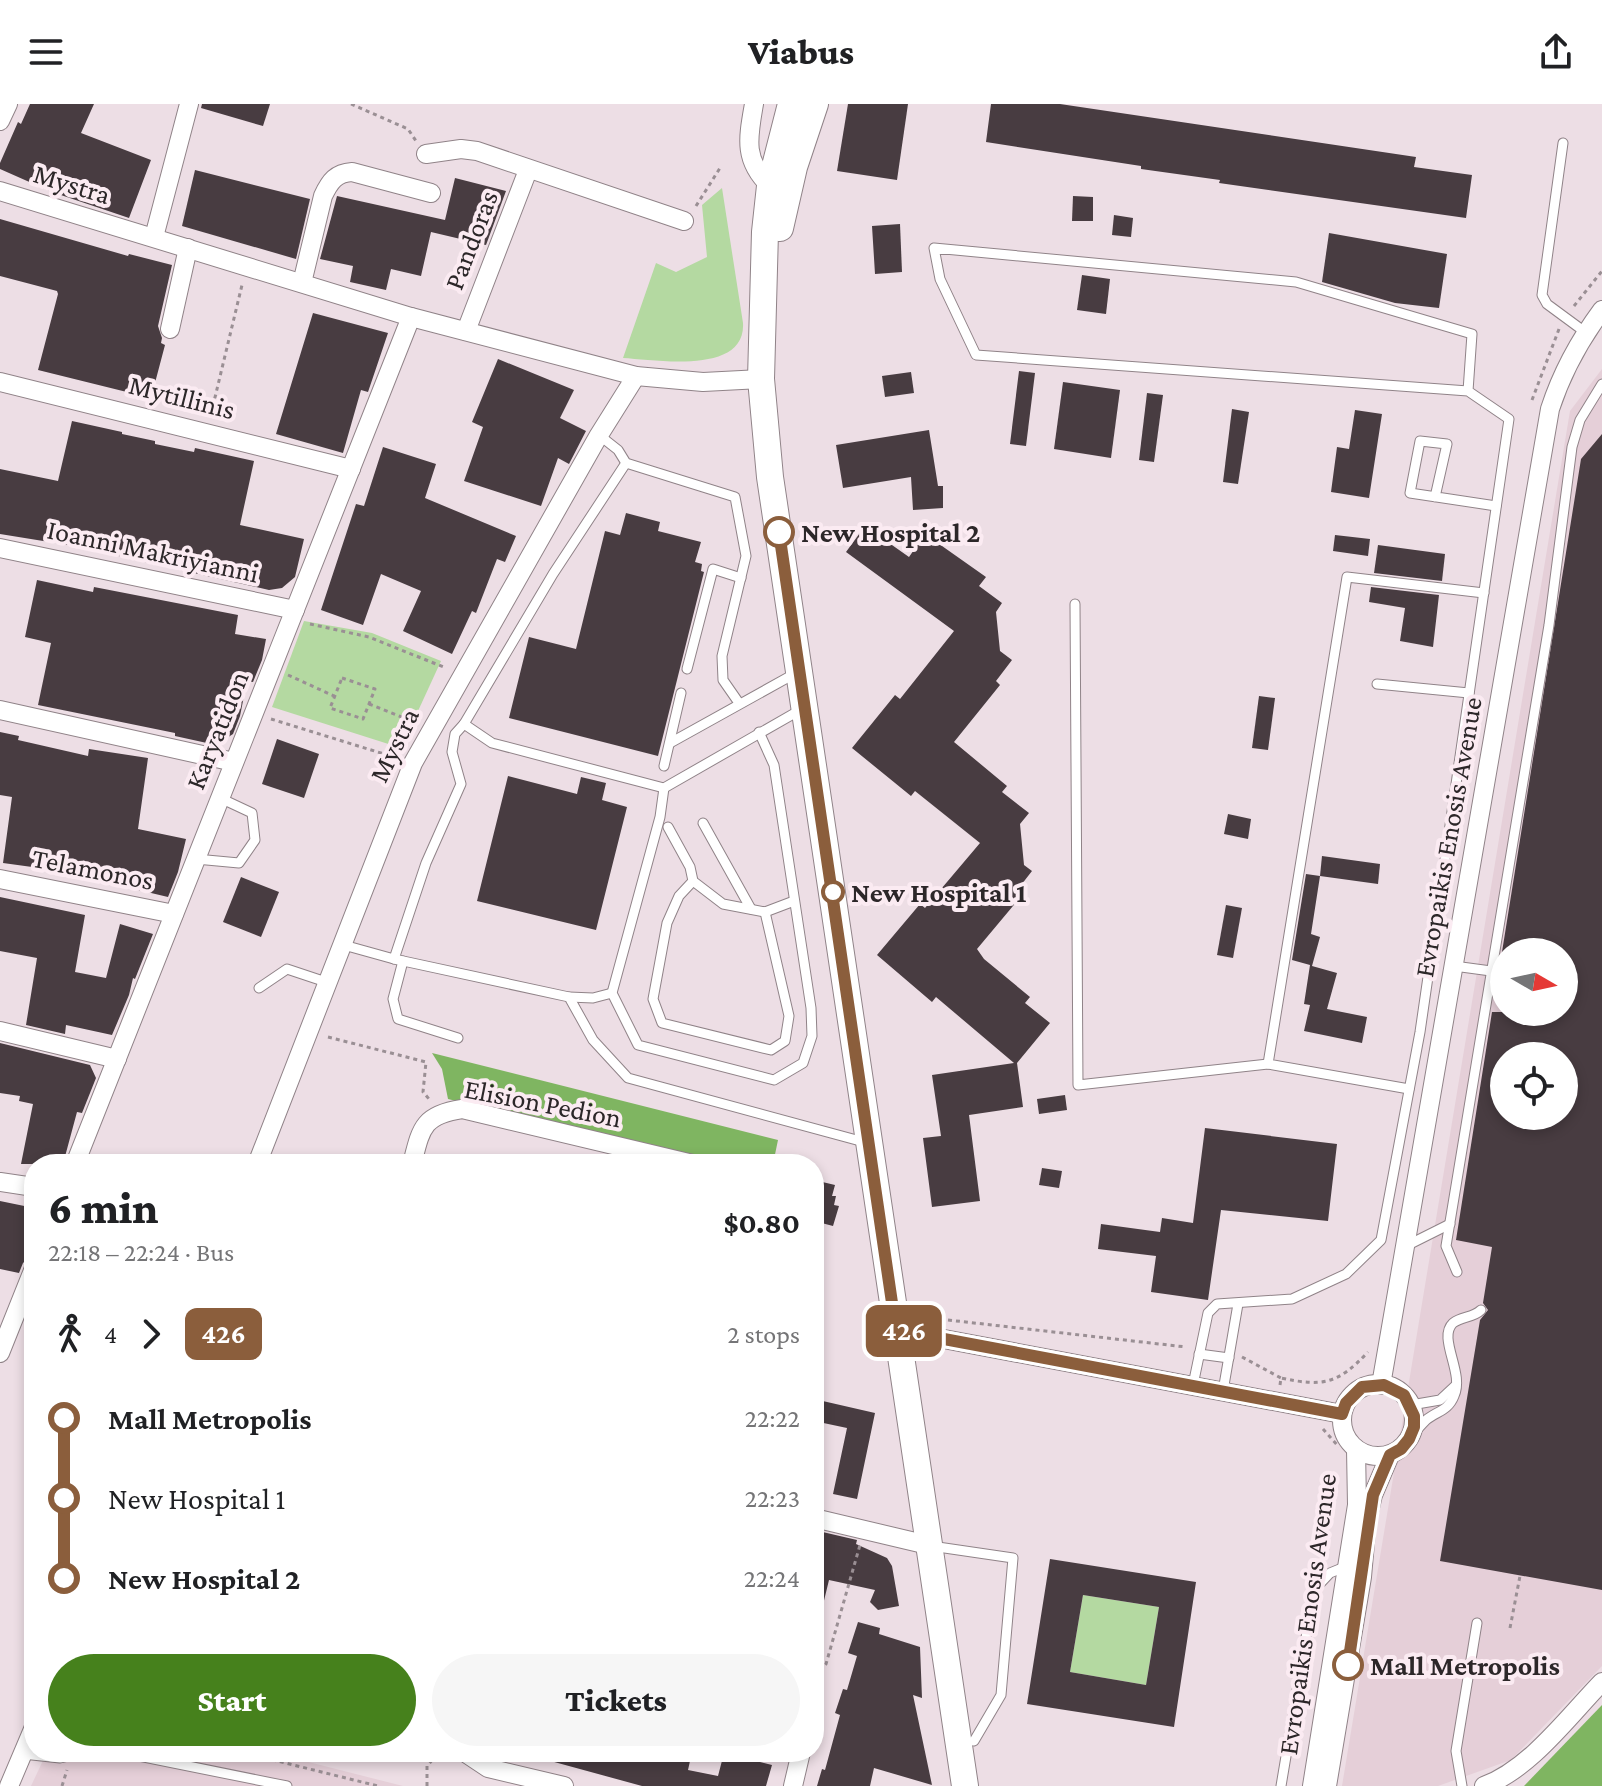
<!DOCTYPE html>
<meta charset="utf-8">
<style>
:root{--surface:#fff;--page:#f6f6f6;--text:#202124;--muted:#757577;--accent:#46811c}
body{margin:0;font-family:"Crimson Pro",serif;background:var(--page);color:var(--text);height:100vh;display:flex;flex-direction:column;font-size:30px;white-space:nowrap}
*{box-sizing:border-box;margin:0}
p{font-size:26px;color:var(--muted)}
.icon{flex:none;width:44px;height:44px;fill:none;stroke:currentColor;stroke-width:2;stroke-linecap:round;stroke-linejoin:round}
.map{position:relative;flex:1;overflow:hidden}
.details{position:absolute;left:24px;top:1050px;width:800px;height:608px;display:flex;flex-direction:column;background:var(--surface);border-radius:32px;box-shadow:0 4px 12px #0003}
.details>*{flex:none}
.badge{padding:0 16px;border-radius:12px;font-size:28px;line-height:52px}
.needle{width:52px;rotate:99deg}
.buttons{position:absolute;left:1490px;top:834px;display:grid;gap:16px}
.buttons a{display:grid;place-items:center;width:88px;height:88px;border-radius:50%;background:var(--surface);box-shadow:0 4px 12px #0003;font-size:40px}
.map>.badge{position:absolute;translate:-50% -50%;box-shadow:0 0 0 4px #fff}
.legs{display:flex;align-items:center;gap:12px;height:88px;padding:0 24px;font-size:26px}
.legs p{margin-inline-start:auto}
.summary{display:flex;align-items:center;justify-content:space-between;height:136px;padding:0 24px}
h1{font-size:44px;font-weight:800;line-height:60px}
.primary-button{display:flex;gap:16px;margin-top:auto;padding:16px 24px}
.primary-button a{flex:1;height:92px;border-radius:48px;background:var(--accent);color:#fff;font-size:32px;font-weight:800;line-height:92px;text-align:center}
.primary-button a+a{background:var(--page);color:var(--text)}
ul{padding:0 24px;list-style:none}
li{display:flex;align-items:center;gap:28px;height:80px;font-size:30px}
li i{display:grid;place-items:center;width:12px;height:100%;margin:0 10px;background:currentColor}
li i::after{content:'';width:20px;height:20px;margin:-10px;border:6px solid;border-radius:50%;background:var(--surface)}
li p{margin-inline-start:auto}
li:first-child i{background:linear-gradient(#0000 50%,currentColor 0)}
li:last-child i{background:linear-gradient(currentColor 50%,#0000 0)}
header{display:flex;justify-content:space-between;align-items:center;height:104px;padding:0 24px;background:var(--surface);font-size:36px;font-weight:800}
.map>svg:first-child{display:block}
.built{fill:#e5cfd8;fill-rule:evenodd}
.green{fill:#b4d9a1}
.forest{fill:#7fb561}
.building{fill:#483c41;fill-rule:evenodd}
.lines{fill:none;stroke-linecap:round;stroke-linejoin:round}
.lane-casing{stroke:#908388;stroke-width:11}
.street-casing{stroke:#908388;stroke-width:20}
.secondary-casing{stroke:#908388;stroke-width:28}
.path{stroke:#9a8f94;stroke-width:3;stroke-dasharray:4 4;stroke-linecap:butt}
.lane{stroke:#fff;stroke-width:9}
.street{stroke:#fff;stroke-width:18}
.secondary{stroke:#fff;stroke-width:26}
.line-1-casing{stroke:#fff;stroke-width:18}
.line-1{stroke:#8b5e3c;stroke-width:12}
.stop-1-dot{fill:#fff;stroke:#8b5e3c;stroke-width:4}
.labels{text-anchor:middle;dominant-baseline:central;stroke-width:8;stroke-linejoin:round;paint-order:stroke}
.street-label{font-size:28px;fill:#2c2729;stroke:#fbebf2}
.stop-label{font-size:28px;font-weight:bold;fill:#2c2729;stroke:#fbebf2;text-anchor:start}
</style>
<header><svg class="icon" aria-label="menu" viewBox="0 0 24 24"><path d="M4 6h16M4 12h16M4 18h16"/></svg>Viabus<svg class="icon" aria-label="share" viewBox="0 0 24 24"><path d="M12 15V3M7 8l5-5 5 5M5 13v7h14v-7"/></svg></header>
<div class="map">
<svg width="1602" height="1682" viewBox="0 0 1602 1682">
<rect width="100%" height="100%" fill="#eddee5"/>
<g class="built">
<path d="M 1602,265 L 1602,1562 L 1511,1656 L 1438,1682 L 1342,1682 L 1570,307 ZM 1504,848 L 1564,848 L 1564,908 L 1504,908 ZM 1504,952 L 1564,952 L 1564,1012 L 1504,1012 Z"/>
<polygon points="47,1648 269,1648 403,1682 31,1682"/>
</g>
<g class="green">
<path d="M 722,84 L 743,219 C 746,271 657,256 623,254 L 656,159 L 676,168 L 707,153 L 702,101 Z"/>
<polygon points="304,517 372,529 441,557 401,644 272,603"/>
<polygon points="1083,1491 1159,1503 1146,1581 1070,1568"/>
</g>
<g class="forest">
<polygon points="432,949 778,1036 773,1060 711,1060 448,995 442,965"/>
<polygon points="1602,1601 1602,1682 1524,1682"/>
</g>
<g class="building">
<polygon points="30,0 94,0 81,29 151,56 129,114 52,88 0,65 0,59 18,18 21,20"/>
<polygon points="202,0 270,0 263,22 201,4"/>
<polygon points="848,0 908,0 897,76 837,67"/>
<polygon points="991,0 1060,0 1416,53 1414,63 1472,71 1466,114 1219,79 1220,76 1141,65 1141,62 986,38"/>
<polygon points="195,66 310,95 296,155 182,122"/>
<polygon points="455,74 506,87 486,141 431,128 421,172 391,165 386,186 350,178 353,162 320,155 337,92 445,116"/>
<polygon points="1073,92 1093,93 1093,117 1072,117"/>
<polygon points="1114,111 1133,114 1131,133 1112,131"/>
<polygon points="0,115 128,152 129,150 172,161 158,222 162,234 161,239 165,241 151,294 38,266 58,190 57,187 0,172"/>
<polygon points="900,120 902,168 875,170 872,122"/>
<polygon points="1329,129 1447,150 1439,204 1395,199 1322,178"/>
<polygon points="1082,171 1110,175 1106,210 1077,206"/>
<polygon points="313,209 388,229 368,288 361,286 343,349 276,330"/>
<polygon points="498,255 574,286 560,314 586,327 569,360 558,354 541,402 464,377 483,323 472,318"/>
<polygon points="1019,267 1035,269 1026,342 1010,340"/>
<polygon points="911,268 914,289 885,293 882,272"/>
<polygon points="1063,278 1120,286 1111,354 1054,345"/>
<polygon points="1147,289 1163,291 1154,358 1139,356"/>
<polygon points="1232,305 1249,308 1238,380 1223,378"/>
<polygon points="1355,306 1382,310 1369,394 1331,388 1337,343 1349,345"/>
<polygon points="72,317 122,328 122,330 155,337 155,340 194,348 195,344 254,357 240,421 304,435 295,473 282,484 269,486 74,442 0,430 0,365 58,377"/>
<polygon points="929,326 938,382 943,382 943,404 913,406 911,373 843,384 836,341"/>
<path d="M 1602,330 L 1602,1486 L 1440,1457 L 1480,1216 L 1488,1206 L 1483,1199 L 1492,1143 L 1456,1136 L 1492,908 L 1564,908 L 1564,848 L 1502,848 L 1581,355 ZM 1504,952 L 1564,952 L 1564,1012 L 1504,1012 Z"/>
<polygon points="383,343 436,360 425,394 516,432 505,458 497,455 476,509 472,507 452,550 403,527 421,487 381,470 363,521 321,506 356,400 364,402"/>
<polygon points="626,409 660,418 658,427 701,438 695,458 702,460 701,467 704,468 658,652 509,614 529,533 576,545 605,427 620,431"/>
<polygon points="865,422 909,453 925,430 986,473 979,482 1002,499 996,508 1000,547 1012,556 996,577 1000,581 954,638 1007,682 1002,688 1029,709 1020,720 1024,761 1032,767 1018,785 1023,790 977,845 984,855 1030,893 1025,899 1050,919 1017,959 1023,1003 969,1011 980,1097 932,1103 923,1034 941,1032 932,971 1014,959 936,893 932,898 877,851 920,800 925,804 980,739 915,687 911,692 852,644 895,591 900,595 954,527 846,448"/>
<polygon points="1335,431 1370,435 1368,452 1333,447"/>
<polygon points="1378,441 1445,450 1442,477 1374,469"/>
<polygon points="37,476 93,488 94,483 238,511 235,530 266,535 262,556 253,578 247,577 240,612 233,630 216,641 175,632 175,629 38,601 51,539 25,533"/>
<polygon points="1371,483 1439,491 1433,543 1400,537 1405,504 1369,498"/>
<polygon points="1259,592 1275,594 1268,646 1252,644"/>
<polygon points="0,628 19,632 18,636 88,652 89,645 148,654 138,725 186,735 178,768 168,793 54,766 3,759 12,693 0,691"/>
<polygon points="277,635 319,650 304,694 262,680"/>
<polygon points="508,672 577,690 581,673 606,679 602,696 627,703 596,826 477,797"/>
<polygon points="1228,710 1251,715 1248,735 1224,730"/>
<polygon points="1322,752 1380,760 1378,780 1320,772"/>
<polygon points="1306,770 1320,772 1311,830 1320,833 1312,862 1337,869 1327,905 1367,913 1362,939 1304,927 1310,901 1304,900 1310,861 1292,856"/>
<polygon points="241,773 279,788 261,833 223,818"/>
<polygon points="0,793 85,811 75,868 106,874 120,820 153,830 135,875 133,874 129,891 112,931 66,921 65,930 26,921 37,854 0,847"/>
<polygon points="1226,801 1242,804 1233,854 1217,851"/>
<polygon points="0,939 90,961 96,974 82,1009 77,1008 63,1060 21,1060 33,1000 19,997 20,992 0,989"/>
<polygon points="1065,991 1067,1006 1039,1010 1037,995"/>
<polygon points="1205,1024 1337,1040 1328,1117 1221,1106 1208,1196 1151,1188 1156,1152 1098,1145 1101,1120 1160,1128 1162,1114 1193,1119"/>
<polygon points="1042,1064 1062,1067 1059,1084 1039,1081"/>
<polygon points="814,1076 835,1081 832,1092 836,1092 834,1101 839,1102 833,1122 814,1117"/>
<polygon points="0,1097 34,1104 34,1131 29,1153 23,1159 19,1169 0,1165"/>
<polygon points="814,1295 875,1309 857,1395 833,1390 847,1324 814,1317"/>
<polygon points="814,1426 857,1436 856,1440 887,1454 892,1462 899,1502 878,1506 870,1498 875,1486 829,1476 820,1513 814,1512"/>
<path d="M 1050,1455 L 1196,1478 L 1174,1623 L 1027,1600 ZM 1083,1491 L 1159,1503 L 1146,1581 L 1070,1568 Z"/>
<polygon points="858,1518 880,1524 879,1530 920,1543 922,1594 913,1591 932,1681 874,1664 870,1682 817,1682 822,1665 825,1666 840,1611 835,1609 843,1585 847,1586 857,1552 848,1549"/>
<polygon points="537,1648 692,1648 688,1666 718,1672 724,1649 772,1661 766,1682 642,1682 536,1653"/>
</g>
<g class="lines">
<defs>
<g id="lane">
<polyline points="1563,39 1542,191 1547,200 1585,228"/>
<polyline points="599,331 618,346 626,359 735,393 746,452 722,552 723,576 739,599"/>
<polyline points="626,359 553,470 464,620 492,639 664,684 802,605"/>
<polyline points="1435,393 1447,340 1420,337 1410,389 1496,402"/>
<polyline points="1075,500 1078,981 1268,960"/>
<polyline points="687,565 713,465 741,474"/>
<polyline points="1377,580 1469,589"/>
<polyline points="670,639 796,569"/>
<polyline points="664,662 681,589"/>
<polyline points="664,684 660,713 612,889 638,941 774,976 803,959 812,932 811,904 774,661 759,628"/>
<polyline points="703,719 751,805"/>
<polyline points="668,723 690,763 693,777 723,800 765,808 794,797"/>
<polyline points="196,755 239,759 255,736 252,709 220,694"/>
<polyline points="693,777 679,792 667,819 653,895 662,919 771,946 785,937 789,912 765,808"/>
<polyline points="340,840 394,855 569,893 593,936 628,974 864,1038"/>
<polyline points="394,855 426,759 461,680 452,648 455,630 464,620"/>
<polyline points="403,857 393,895 398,915 458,934"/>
<polyline points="1454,862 1491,867"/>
<polyline points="259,884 287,865 326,878"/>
<polyline points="569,893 593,894 612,889"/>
<polyline points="1409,985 1268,960 1347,473 1484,489"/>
<polyline points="1406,1142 1450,1120"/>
<polyline points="1457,1168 1446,1142 1549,521 1572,343 1580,316 1602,280"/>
<polyline points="1199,1250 1229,1254"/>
<polyline points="1193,1281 1208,1209 1217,1200 1292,1195 1346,1170 1381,1136 1420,928 1509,315 1468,287 976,251 940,175 934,144 1296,178 1472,230 1468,287"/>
<polyline points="1223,1287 1238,1200"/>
<polyline points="1411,1301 1440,1296 1455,1282"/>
<path d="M 1409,1335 C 1414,1329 1420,1322 1426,1316 C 1437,1307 1448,1307 1454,1292 C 1465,1269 1437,1234 1453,1219 C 1462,1212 1473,1214 1481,1206"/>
<polyline points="931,1442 1013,1454 1001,1591 974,1637"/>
<polyline points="119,1648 287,1682"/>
<polyline points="23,1650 60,1654 86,1648"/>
<polyline points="1281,1682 1314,1486 1330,1469 1347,1462"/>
<polyline points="1462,1682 1456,1647 1477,1519"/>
</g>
<g id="street">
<path d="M 754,0 C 748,34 743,56 770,82"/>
<polyline points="0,17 8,0"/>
<polyline points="426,50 461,45 477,47 684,117"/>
<polyline points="0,87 411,213 636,272 703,278 761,275"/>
<polyline points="154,133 189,0"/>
<path d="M 302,179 L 323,92 C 330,77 336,69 352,68 L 431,89"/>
<polyline points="170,225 188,144"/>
<polyline points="466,227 528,66"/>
<polyline points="0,278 351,365"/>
<polyline points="0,444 295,506"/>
<polyline points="0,606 234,658"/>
<polyline points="0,775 174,810"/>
<polyline points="0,927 117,955"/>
<polyline points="75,1060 411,213"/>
<polyline points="257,1060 413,659 599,331 636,272"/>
<path d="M 412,1060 C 421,1025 422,1011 462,1005 L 693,1060"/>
<polyline points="0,1078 34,1083"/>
<polyline points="896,1226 1342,1310"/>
<polyline points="0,1249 34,1164"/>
<circle cx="1378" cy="1316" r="36"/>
<path d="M 1381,1281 L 1550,305 C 1562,268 1579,237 1602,206"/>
<polyline points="814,1414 928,1441"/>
<polyline points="464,1648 488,1664 564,1682"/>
<polyline points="9,1682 34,1623"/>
<polyline points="793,1682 801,1648"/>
<polyline points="1312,1682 1357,1401 1356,1345"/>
<polyline points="1327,1682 1362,1473 1367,1416 1373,1391 1390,1351"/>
<path d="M 1484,1682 C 1530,1665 1568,1613 1602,1578"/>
</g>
<g id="secondary">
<polyline points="791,0 770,82 765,128 761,275 770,373 965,1682"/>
<polyline points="780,124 794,63 815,0"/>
</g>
</defs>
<use href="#lane" class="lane-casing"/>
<use href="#street" class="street-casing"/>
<use href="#secondary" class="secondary-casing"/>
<g class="path">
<polyline points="351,0 408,25 416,37"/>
<polyline points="696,102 720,64"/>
<polyline points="1574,202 1602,167"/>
<polyline points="1532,296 1559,225"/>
<polyline points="211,310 242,181"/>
<polyline points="310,520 369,533 446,564"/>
<polyline points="288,571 334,592"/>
<polygon points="342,574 375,585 363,615 330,604"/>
<polyline points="369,600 417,619"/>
<polyline points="271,615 397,654"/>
<polyline points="328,933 426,958 423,988 429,995"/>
<polyline points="948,1216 1186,1243"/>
<polyline points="1242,1253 1281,1274"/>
<path d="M 1280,1281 L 1281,1274 C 1323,1283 1338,1280 1368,1248"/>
<polyline points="1323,1325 1339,1343"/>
<polyline points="1510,1524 1520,1472"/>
<polyline points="814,1572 826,1560 860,1441"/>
<polyline points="241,1648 378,1682"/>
<polyline points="62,1682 67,1666"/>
<polyline points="427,1682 427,1662 439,1648"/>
</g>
<use href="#lane" class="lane"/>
<use href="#street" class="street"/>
<use href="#secondary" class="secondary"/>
</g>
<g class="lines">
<defs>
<polyline id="line-1" points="779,428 896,1226 1342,1310 1346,1299 1362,1283 1384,1281 1404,1291 1414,1312 1414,1323 1409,1335 1401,1345 1390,1351 1373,1391 1348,1561"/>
</defs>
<use href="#line-1" class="line-1-casing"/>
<use href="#line-1" class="line-1"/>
</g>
<g class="stop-1-dot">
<circle cx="779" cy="428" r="14"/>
<circle cx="833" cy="788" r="10"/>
<circle cx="1348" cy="1561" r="14"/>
</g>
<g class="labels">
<g class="street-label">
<text transform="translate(72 80) rotate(17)">Mystra</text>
<text transform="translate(471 136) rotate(-69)">Pandoras</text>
<text transform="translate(182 293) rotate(14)">Mytillinis</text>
<text transform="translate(153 447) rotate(12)">Ioanni Makriyianni</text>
<text transform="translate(217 626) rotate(-68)">Karyatidon</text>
<text transform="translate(394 641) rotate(-64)">Mystra</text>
<text transform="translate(1448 733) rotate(-80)">Evropaikis Enosis Avenue</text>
<text transform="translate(93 765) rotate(11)">Telamonos</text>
<text transform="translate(543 999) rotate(11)">Elision Pedion</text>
<text transform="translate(1307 1510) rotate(-82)">Evropaikis Enosis Avenue</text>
</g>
<g class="stop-label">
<text x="801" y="428">New Hospital 2</text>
<text x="851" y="788">New Hospital 1</text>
<text x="1370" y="1561">Mall Metropolis</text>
</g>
</g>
</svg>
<div class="buttons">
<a><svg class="needle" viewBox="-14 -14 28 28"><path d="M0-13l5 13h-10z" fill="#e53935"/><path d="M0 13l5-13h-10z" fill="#757577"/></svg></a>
<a><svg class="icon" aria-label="locate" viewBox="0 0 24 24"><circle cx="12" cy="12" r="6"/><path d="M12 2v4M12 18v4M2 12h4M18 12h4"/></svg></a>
</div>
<b class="badge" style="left:904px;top:1227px;background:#8b5e3c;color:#fff">426</b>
<section class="details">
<div class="summary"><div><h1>6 min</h1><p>22:18 – 22:24 · Bus</p></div><b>$0.80</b></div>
<div class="legs"><svg class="icon" aria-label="walk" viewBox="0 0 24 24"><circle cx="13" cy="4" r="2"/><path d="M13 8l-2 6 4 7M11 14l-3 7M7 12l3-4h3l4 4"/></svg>4<svg class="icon" aria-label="forward" viewBox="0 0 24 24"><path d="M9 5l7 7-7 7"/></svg><b class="badge" style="background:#8b5e3c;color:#fff">426</b><p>2 stops</p></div>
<ul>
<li><i style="color:#8b5e3c"></i><b>Mall Metropolis</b><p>22:22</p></li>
<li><i style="color:#8b5e3c"></i><span>New Hospital 1</span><p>22:23</p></li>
<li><i style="color:#8b5e3c"></i><b>New Hospital 2</b><p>22:24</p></li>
</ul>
<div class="primary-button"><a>Start</a><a>Tickets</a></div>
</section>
</div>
